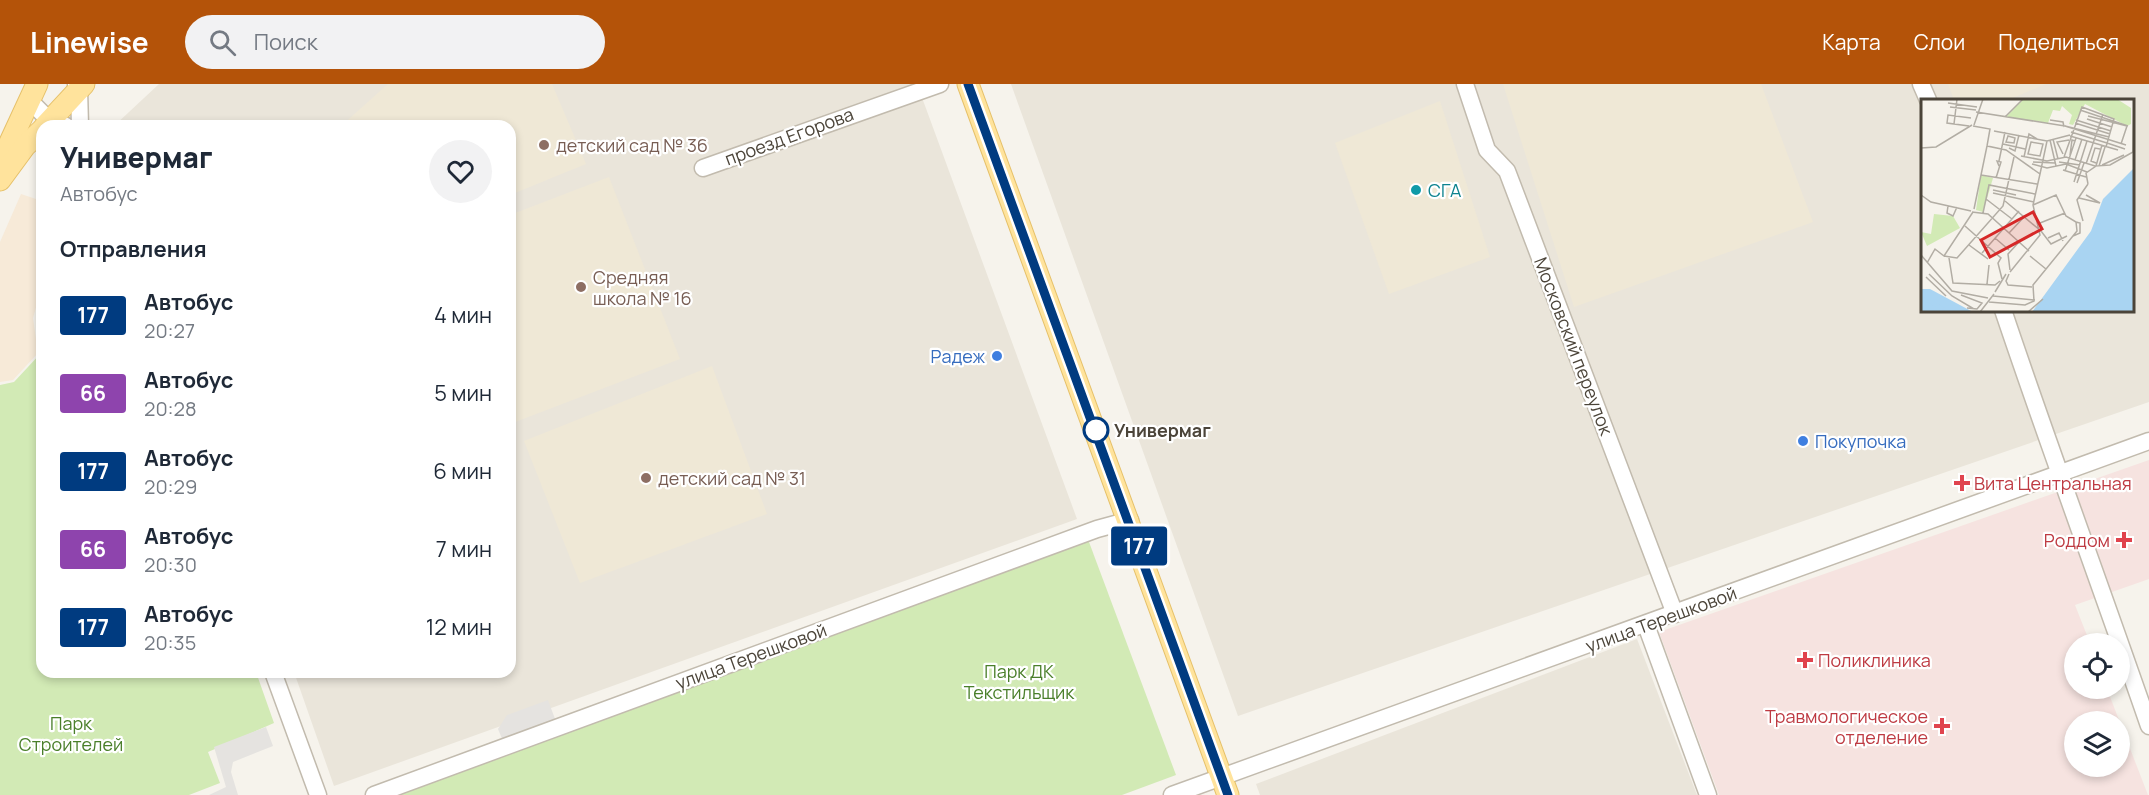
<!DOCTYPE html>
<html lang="ru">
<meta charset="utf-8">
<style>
:root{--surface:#fff;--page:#f2f2f3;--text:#1f2937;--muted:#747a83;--accent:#b45309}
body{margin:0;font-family:Manrope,sans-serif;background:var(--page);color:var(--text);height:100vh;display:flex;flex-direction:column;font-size:22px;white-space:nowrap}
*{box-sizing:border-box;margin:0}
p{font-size:20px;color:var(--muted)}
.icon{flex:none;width:33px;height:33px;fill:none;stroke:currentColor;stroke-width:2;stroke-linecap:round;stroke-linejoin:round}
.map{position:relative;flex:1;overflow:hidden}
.side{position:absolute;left:36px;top:36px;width:480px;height:558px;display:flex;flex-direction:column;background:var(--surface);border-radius:18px;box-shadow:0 3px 9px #0003}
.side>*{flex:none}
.badge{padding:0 12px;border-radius:4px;font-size:21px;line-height:39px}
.controls{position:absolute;left:2064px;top:549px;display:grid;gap:12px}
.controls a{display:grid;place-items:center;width:66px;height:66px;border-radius:50%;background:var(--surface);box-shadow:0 3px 9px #0003;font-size:30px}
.map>.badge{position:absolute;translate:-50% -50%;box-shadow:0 0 0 3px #fff}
h2{padding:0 24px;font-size:22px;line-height:54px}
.round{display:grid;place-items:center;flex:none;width:63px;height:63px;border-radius:32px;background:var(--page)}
.overview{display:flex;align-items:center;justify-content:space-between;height:102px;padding:0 24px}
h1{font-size:28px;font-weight:800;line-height:45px}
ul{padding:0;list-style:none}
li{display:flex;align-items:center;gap:18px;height:78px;padding:0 24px}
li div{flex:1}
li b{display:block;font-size:22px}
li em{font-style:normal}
li .badge{min-width:66px;font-weight:700;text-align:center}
header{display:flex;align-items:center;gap:36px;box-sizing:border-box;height:84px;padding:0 30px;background:var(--accent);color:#fff}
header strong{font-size:28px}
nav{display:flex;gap:33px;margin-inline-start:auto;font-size:21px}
.search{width:420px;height:54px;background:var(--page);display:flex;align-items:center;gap:15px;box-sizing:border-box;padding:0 21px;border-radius:33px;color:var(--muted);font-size:22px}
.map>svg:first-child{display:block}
.residential{fill:#eae5da;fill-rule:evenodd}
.commercial{fill:#f7ead8}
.education{fill:#efe8d6}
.medical{fill:#f6e3e0;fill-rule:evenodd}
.park{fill:#d2eab5}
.parking{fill:#e5e3e0}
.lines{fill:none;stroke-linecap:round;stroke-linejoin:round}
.minor-casing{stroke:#c2bbae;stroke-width:19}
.major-casing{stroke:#e6c16a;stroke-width:23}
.minor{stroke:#fff;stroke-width:16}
.major{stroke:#ffe39c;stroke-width:21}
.line-casing{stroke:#fff;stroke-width:14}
.line{stroke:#003b80;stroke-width:9}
.education-dot{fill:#8d6e63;stroke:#fff;stroke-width:2}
.culture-dot{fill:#0f9aa8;stroke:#fff;stroke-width:2}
.shop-dot{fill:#3f7fe0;stroke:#fff;stroke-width:2}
.stop-dot{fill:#fff;stroke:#003b80;stroke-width:3}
.health-dot{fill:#e0444e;stroke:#fff;stroke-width:2}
.labels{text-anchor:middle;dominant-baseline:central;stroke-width:4.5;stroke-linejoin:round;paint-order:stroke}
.street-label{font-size:18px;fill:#4b4439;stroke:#fff}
.education-label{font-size:18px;fill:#785e54;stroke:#fff;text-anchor:start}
.culture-label{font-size:18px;fill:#0d838f;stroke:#fff;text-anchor:start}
.shop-label{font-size:18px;fill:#366cbe;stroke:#fff;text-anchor:end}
.stop-label{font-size:18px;font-weight:bold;fill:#4b4439;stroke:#fff;text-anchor:start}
.health-label{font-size:18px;fill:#be3a42;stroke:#fff;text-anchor:start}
.park-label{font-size:18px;fill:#4a7f2a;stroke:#fff}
.inset-river{fill:none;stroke:#a9d4f2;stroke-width:3}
.inset-road{fill:none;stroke:#b2ada4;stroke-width:1.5}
.view{fill:#d62828;fill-opacity:0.15;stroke:#d62828;stroke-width:3}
.inset-edge{fill:none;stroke:#4b4439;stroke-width:3}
</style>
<header>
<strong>Linewise</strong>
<div class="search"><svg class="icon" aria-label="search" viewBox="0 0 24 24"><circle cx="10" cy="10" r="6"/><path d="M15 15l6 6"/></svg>Поиск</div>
<nav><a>Карта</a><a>Слои</a><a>Поделиться</a></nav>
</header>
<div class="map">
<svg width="2149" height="711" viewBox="0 0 2149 711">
<rect width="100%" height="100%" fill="#f6f3ec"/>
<g class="residential">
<polygon points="159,0 917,0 1077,435 334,702 294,588 510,588 510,42 114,42"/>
<path d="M 1011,0 L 2149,0 L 2149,318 L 1238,632 ZM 1922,16 L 2132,16 L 2132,226 L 1922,226 Z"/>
<polygon points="1637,555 1697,711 1260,711 1256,700"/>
</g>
<polygon class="commercial" points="21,110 42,117 42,203 33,234 38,269 13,296 0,298 0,158"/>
<g class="education">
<polygon points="388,0 552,0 586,80 510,111 510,42 341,42"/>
<polygon points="1503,0 1761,0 1813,138 1574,223"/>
<polygon points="1948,0 2046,0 2008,16 1954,16"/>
<polygon points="1440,17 1490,173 1389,210 1335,59"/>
<polygon points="609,93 680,275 510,340 510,131"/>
<polygon points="712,282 767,430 580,499 524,357"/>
</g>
<path class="medical" d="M 2149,376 L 2149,495 L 2075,521 L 2090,559 L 2074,560 L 2074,604 L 2107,605 L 2148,711 L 1719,711 L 1659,548 ZM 2074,638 L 2120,638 L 2120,682 L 2074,682 Z"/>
<g class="park">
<polygon points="42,211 42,588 256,588 274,639 208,668 220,699 189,711 0,711 0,301 14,298 41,269 36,232"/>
<polygon points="1086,450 1176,691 1122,711 376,711"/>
</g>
<g class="parking">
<polygon points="548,616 558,643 505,662 498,645 507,631"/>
<polygon points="266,643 273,662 233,678 231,688 238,711 209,711 226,703 214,663"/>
</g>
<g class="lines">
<defs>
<g id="minor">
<polyline points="1465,0 1487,66 1507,87 1675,530"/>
<polyline points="1921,0 1928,16"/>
<polyline points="76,1 79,5 80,42"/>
<polyline points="29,16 43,30 66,42"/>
<polyline points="703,84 940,0"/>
<path d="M 2003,226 C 2050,366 2101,503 2149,642"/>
<polyline points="1646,541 1708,711"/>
<polyline points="273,588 318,711"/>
<polyline points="374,711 1097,445 1130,436"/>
<polyline points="1172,711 2149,357"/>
</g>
<g id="major">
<polyline points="968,0 1228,711"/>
<polyline points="45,42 84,0"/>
<polyline points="0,80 37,0"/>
<polyline points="0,96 25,62 42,46"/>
</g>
</defs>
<use href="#minor" class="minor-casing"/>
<use href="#major" class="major-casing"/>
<use href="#minor" class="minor"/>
<use href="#major" class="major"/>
</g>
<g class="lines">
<defs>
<polyline id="line" points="968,0 1228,711"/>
</defs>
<use href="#line" class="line-casing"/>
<use href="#line" class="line"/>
</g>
<g class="education-dot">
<circle cx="544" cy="61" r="6"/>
<circle cx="581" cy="203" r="6"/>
<circle cx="646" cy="394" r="6"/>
</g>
<circle class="culture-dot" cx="1416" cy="106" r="6"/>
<g class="shop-dot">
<circle cx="997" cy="272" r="6"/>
<circle cx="1803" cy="357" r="6"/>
</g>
<circle class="stop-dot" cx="1096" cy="346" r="12"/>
<g class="health-dot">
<path d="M1959 390h6v6h6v6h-6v6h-6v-6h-6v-6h6z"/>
<path d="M2121 447h6v6h6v6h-6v6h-6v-6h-6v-6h6z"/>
<path d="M1802 567h6v6h6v6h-6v6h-6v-6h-6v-6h6z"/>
<path d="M1939 633h6v6h6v6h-6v6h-6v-6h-6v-6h6z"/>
</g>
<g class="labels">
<g class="street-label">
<text transform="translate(789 52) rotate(-20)">проезд Егорова</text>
<text transform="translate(1574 262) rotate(69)">Московский переулок</text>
<text transform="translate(1661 535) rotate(-20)">улица Терешковой</text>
<text transform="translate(751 572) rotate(-20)">улица Терешковой</text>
</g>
<g class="education-label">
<text x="556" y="61">детский сад № 36</text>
<text x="593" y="193">Средняя<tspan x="593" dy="21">школа № 16</tspan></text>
<text x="658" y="394">детский сад № 31</text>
</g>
<g class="culture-label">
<text x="1428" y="106">СГА</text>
</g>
<g class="shop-label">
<text x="985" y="272">Радеж</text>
<text x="1815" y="357" text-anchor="start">Покупочка</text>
</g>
<g class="stop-label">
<text x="1114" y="346">Универмаг</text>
</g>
<g class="health-label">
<text x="1974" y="399">Вита Центральная</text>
<text x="2110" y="456" text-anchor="end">Роддом</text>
<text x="1818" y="576">Поликлиника</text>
<text x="1928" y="632" text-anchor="end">Травмологическое<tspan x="1928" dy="21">отделение</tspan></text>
</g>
<g class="park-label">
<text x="1019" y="587">Парк ДК<tspan x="1019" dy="21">Текстильщик</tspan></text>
<text x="71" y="639">Парк<tspan x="71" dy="21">Строителей</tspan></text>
</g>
</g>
<g transform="translate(1921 15)">
<rect width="213" height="213" fill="#f6f3ec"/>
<path d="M 60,76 L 72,79 L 62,113 L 55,111 Z" fill="#d2eab5"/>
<path d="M 102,0 L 196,0 L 210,9 L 210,25 L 206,27 L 164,5 L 152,26 L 148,25 L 151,16 L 141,7 L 139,12 L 132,11 L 127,24 L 85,18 ZM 13,115 L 32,117 L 39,129 L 6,147 L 0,133 L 10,135 Z" fill="#d2eab5"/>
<path d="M 213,69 L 213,213 L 111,213 L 170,132 L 182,100 ZM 0,190 L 9,190 L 52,213 L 0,213 Z" fill="#a9d4f2"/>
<path class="inset-river" d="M 0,199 L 30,213"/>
<path class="inset-road" d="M 27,4 L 56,8M 29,8 L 55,11M 159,11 L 207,27M 55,13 L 144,27 L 205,46M 167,17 L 206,27M 84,18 L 102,0M 166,20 L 191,28M 129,21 L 142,23 L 143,28M 155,21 L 190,32M 154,24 L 189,35M 33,25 L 36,0M 53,26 L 62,0M 48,27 L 26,24 L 27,16 L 50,19M 52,27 L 69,30 L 66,47M 144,27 L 188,38M 73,32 L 126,42 L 149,36M 150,33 L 186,44M 87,37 L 94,39 L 93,44 L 85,43 ZM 149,37 L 197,51M 132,40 L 137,60M 129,41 L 135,67M 110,43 L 122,45 L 119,57 L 107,55 ZM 186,44 L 204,50M 82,45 L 104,50M 200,45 L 206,27M 0,49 L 15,48 L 51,26M 88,49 L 94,52 L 98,36M 142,55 L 136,43 L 148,41M 149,56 L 151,41 L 154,42M 100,57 L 126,62 L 145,58 L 174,67 L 189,66 L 212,53 L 213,0M 103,58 L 108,35 L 116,40M 143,58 L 161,8 L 193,20 L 185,48M 154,61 L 161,40M 78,62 L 84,33M 112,63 L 134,64M 138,63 L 159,66M 175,64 L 170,62 L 174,49 L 179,50M 111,65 L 126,69 L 145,65 L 166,73M 165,65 L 182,15M 181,66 L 203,56M 178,67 L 184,48M 142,71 L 165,78M 144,72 L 155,39M 119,75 L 126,42M 60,76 L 116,85M 75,79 L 80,63 L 76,62 L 78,67M 153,83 L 166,42M 156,84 L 163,64M 167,85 L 165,74 L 175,67 L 181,46M 72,91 L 95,96M 72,94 L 113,103M 0,96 L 10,103 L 50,112M 158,99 L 179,104 L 165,96M 65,100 L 91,120M 84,102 L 120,132 L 130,145 L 146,137M 27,107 L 26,114 L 32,117 L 36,108M 53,110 L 66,47 L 85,51 L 119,75 L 112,106 L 119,136 L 89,173M 51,113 L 67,115 L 108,152M 62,114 L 68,86 L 114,95M 162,122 L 156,101 L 167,85M 119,124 L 144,114M 44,127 L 80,159 L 77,164 L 81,180M 88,134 L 104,117M 152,137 L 159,134 L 159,124 L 155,123M 74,139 L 88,151M 127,139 L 138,134 L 142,142M 48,146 L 67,160M 61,154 L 98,112M 0,156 L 31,192 L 67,199M 23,157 L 36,159 L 82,107 L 93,58M 109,157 L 125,170M 28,159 L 32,184 L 74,186 L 79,182M 6,164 L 14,150 L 23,157 L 52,113M 89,171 L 87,155 L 98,143M 8,175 L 31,197 L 53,210M 88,175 L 85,182 L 87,186 L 111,188M 5,178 L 25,197M 66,185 L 68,166M 74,193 L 85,175M 40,196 L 61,204 L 56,210 L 46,209M 72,197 L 114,201M 68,203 L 104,206 L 113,202 L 112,186 L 156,132 L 155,123 L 145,117 L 135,96 L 112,106M 59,213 L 73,195M 107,213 L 122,200"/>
<path class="view" d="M 112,113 L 121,130 L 69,158 L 60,141 Z"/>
<rect width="213" height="213" class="inset-edge"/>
</g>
</svg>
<div class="controls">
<a><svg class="icon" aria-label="locate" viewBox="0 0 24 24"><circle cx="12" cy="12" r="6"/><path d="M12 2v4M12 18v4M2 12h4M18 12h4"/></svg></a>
<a><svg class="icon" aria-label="layers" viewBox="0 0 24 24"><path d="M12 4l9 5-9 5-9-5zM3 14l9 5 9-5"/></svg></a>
</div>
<b class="badge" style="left:1139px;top:462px;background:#003b80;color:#fff">177</b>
<section class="side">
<div class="overview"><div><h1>Универмаг</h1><p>Автобус</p></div><a class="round"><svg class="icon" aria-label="heart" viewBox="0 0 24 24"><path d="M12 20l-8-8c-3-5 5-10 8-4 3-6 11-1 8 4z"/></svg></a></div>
<h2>Отправления</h2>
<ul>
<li><span class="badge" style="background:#003b80;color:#fff">177</span><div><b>Автобус</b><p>20:27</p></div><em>4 мин</em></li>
<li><span class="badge" style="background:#8e44ad;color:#fff">66</span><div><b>Автобус</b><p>20:28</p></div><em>5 мин</em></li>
<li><span class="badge" style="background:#003b80;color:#fff">177</span><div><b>Автобус</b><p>20:29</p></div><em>6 мин</em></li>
<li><span class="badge" style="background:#8e44ad;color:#fff">66</span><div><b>Автобус</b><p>20:30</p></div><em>7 мин</em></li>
<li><span class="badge" style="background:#003b80;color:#fff">177</span><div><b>Автобус</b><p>20:35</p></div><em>12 мин</em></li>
</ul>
</section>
</div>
